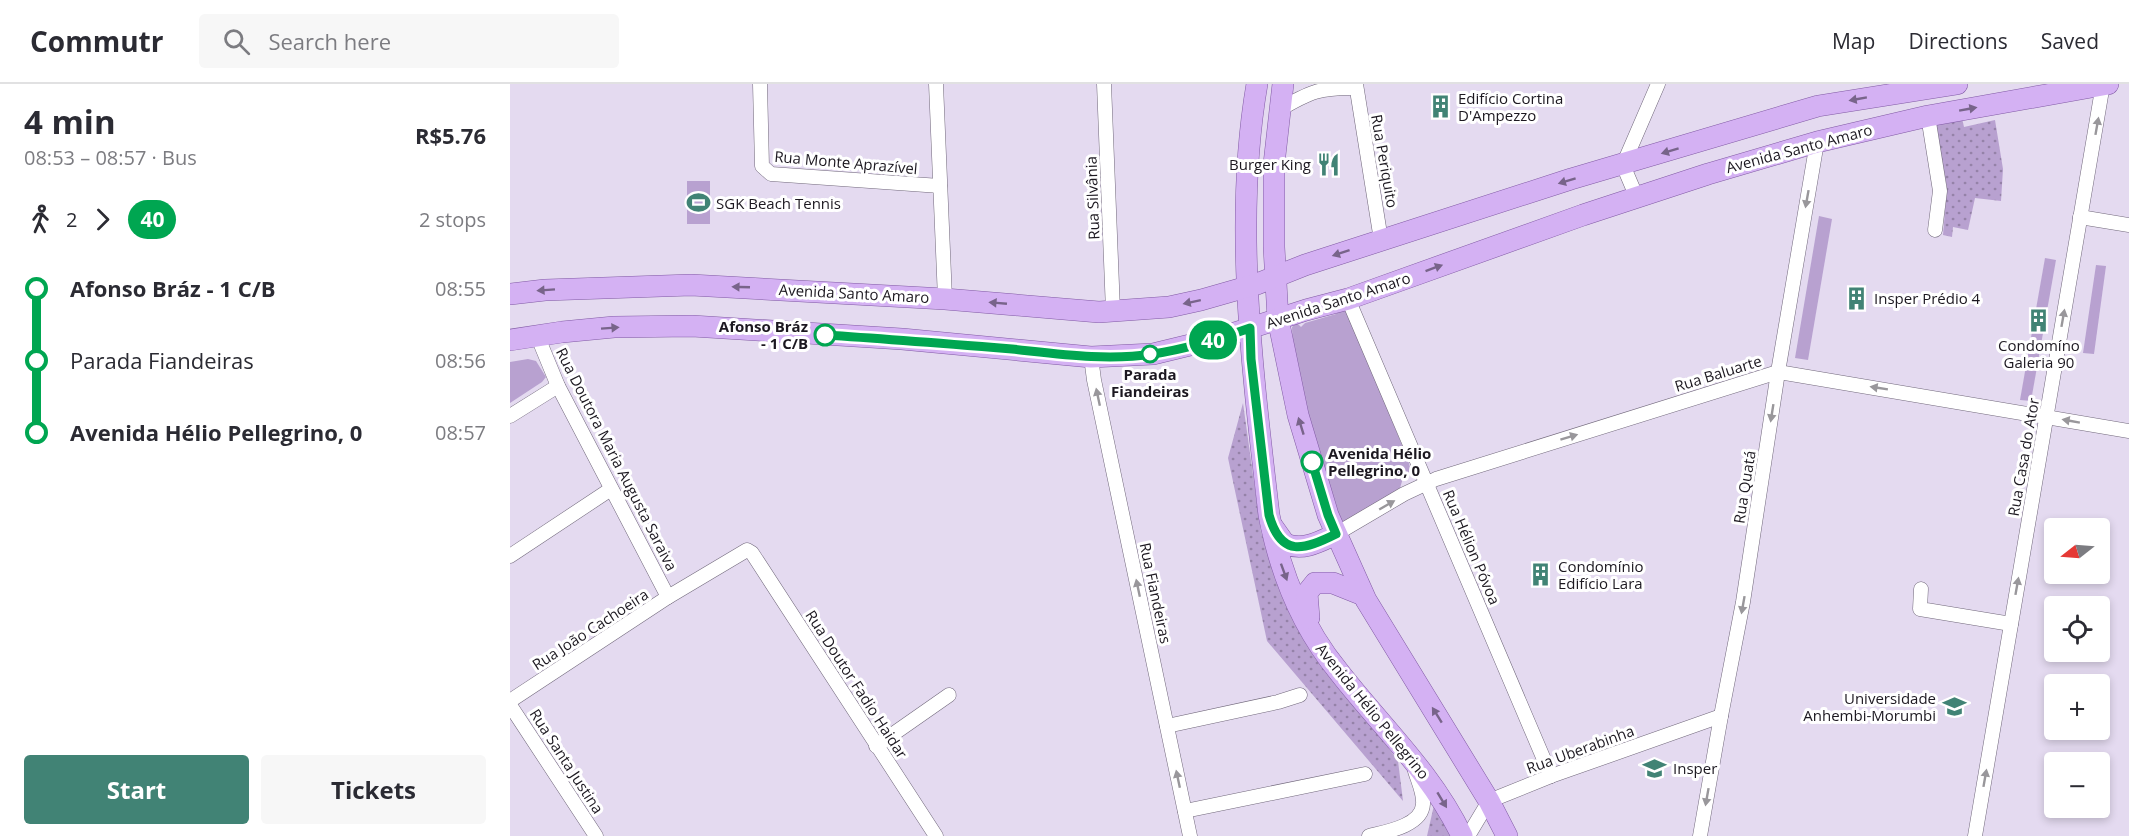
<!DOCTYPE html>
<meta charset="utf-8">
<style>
:root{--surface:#fff;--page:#f7f7f7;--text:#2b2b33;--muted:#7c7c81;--line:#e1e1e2;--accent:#418375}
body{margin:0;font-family:"Open Sans",sans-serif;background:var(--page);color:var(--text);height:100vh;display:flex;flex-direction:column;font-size:22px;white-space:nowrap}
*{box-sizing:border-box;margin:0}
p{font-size:20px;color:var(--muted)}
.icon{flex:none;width:33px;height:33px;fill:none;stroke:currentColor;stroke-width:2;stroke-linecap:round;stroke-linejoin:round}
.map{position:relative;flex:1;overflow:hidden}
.side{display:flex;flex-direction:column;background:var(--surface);width:510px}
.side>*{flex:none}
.badge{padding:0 12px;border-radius:20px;font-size:21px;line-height:39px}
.needle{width:39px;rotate:253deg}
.buttons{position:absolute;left:1534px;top:434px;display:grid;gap:12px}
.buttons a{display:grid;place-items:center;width:66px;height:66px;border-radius:6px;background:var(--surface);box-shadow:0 3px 9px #0003;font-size:30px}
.map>.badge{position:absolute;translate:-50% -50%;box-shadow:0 0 0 3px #fff}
.legs{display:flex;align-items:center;gap:9px;height:66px;padding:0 24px;font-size:20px}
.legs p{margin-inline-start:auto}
.headline{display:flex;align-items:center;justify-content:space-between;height:102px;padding:0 24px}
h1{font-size:33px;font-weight:700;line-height:45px}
.button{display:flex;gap:12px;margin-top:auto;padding:12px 24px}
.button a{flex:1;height:69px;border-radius:6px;background:var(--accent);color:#fff;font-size:24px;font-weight:700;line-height:69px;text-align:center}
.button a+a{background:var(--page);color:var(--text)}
ul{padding:0 24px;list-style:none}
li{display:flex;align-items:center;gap:21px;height:72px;font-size:22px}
li i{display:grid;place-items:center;width:9px;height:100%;margin:0 8px;background:currentColor}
li i::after{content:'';width:15px;height:15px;margin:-8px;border:4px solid;border-radius:50%;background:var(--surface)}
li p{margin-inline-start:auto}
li:first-child i{background:linear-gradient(#0000 50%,currentColor 0)}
li:last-child i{background:linear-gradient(currentColor 50%,#0000 0)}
header{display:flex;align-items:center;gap:36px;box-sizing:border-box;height:84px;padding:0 30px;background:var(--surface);border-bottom:2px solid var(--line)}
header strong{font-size:28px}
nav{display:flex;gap:33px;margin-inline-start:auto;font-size:21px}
.search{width:420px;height:54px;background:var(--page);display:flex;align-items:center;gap:15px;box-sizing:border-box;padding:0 21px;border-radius:6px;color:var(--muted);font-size:22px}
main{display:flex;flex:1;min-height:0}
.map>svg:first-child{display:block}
.grass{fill:url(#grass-dots)}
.green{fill:#b8a1d0}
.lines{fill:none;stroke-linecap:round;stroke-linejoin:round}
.street-casing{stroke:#71687b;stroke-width:15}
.primary-casing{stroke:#815aa4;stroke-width:22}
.street{stroke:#fff;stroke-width:14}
.primary{stroke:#d4b1f3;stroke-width:21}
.oneway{fill:#78648a}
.oneway2{fill:#99979b}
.line-1-casing{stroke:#fff;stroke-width:14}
.line-1{stroke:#00a651;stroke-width:9}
.stop-1-dot{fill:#fff;stroke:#00a651;stroke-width:3}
.labels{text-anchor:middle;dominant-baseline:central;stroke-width:6;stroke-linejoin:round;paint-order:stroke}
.poi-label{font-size:15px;fill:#1c1820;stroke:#fff;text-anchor:start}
.street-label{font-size:15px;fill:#1c1820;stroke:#fff}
.stop-label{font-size:15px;font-weight:bold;fill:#1c1820;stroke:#fff;text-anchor:end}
</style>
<header>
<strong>Commutr</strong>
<div class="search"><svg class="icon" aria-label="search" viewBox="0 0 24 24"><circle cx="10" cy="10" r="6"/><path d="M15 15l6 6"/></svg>Search here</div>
<nav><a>Map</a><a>Directions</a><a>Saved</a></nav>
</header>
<main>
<section class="side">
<div class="headline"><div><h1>4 min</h1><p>08:53 – 08:57 · Bus</p></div><b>R$5.76</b></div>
<div class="legs"><svg class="icon" aria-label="walk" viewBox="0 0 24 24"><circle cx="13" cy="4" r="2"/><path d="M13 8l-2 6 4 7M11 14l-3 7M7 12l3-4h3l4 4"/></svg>2<svg class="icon" aria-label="forward" viewBox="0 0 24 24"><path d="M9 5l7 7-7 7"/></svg><b class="badge" style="background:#00a651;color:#fff">40</b><p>2 stops</p></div>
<ul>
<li><i style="color:#00a651"></i><b>Afonso Bráz - 1 C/B</b><p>08:55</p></li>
<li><i style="color:#00a651"></i><span>Parada Fiandeiras</span><p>08:56</p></li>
<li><i style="color:#00a651"></i><b>Avenida Hélio Pellegrino, 0</b><p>08:57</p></li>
</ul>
<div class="button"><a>Start</a><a>Tickets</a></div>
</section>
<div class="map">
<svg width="1619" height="752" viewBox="0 0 1619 752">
<defs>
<pattern id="grass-dots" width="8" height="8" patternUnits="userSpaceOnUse" patternTransform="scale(1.5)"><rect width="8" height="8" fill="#b8a1d0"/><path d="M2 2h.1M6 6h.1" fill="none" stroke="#9582a8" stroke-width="1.8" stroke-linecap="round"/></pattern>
</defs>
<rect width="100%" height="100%" fill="#e4daf0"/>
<g class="grass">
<polygon points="1452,34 1454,43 1485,36 1493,85 1491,117 1465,114 1458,146 1443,143 1442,153 1433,151 1437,103 1424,39"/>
<polygon points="733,319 751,448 779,528 888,677 893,717 757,557 718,374"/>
<polygon points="924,721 941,752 917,752"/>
</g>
<g class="green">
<rect x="177" y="97" width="23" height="43"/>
<polygon points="1309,132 1322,135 1298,276 1285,274"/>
<polygon points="1535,174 1546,176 1521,317 1510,316"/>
<polygon points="1586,181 1596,182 1584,270 1573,269"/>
<path d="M 831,224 L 847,234 L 851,260 L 898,376 L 901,387 L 893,394 L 890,404 L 833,440 C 819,410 811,379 802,347 C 793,314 782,278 782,243 L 787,239 L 791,243 L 795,239 L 826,230 Z"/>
<polygon points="18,275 26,277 36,293 32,298 0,319 0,278"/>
</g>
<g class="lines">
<defs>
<g id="street">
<polyline points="250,0 252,82 261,90 430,102"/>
<polyline points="426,0 435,215"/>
<polyline points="594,0 603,227"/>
<polyline points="846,0 871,156"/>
<path d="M 769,26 C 799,8 811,3 846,4"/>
<polyline points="1418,32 1430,107 1425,146"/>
<polyline points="1127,114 1113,81 1148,0"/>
<polyline points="1570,133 1619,141"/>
<polyline points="838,215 1041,692"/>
<polyline points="27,251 48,302 158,513"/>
<polyline points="581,273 584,296 680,752"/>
<polyline points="0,332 48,302"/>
<polyline points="826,450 894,410 926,395 1268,288 1619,347"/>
<polyline points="0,472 101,405"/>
<polyline points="1411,505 1410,525 1501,540"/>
<polyline points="0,617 158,513 237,466 242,469 426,752"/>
<polyline points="0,621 86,752"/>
<polyline points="657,642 768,618 790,611"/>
<polyline points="366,662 439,611"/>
<polyline points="675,727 855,690"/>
<path d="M 859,752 C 875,748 912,742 913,720 C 914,709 908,697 905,687"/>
<polyline points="958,752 979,717 1041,692 1211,632"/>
<polyline points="1190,752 1211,632 1233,518 1268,288 1307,58"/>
<polyline points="1465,752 1593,0"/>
</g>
<g id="primary">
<path d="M 747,0 C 723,139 743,292 759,431 C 770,488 792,543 829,588 C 871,642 922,689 952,752"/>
<polyline points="773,0 764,80 764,163 768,235 788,331 818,431 856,516 979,717 997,752"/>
<polyline points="0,210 35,206 181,201 435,215 589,228 659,223 691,216 747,200 795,181 1061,95 1308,22 1447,0"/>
<polyline points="0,256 52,248 104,243 182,242 392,255 581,273 643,270 709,254 796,226 838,215 1073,131 1198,90 1307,58 1418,32 1598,0"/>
<path d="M 763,443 L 775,460 C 794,467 809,458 826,450"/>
<polyline points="799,534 797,509 805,499 823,499 853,511"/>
</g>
</defs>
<use href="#street" class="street-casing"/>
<use href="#primary" class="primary-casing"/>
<use href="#street" class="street"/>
<use href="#primary" class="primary"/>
</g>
<defs><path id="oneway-solid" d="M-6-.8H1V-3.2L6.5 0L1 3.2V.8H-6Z" transform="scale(1.5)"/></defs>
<g class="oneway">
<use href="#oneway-solid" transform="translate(1348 15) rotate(170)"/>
<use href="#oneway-solid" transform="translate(1458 25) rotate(-10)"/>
<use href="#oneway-solid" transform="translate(1160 67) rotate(163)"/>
<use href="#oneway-solid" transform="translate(1057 97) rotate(163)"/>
<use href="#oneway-solid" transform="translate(831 169) rotate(162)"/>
<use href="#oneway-solid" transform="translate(924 184) rotate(-20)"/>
<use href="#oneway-solid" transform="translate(231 203) rotate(-178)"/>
<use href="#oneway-solid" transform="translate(36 206) rotate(176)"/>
<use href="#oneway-solid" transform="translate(682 218) rotate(168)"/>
<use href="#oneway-solid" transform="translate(488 219) rotate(-175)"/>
<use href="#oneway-solid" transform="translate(100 244) rotate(-4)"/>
<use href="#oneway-solid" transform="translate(791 342) rotate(-107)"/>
<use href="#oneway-solid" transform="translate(774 488) rotate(70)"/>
<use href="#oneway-solid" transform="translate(927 631) rotate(-122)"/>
<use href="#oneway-solid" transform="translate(932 716) rotate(59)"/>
</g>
<g class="oneway2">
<use href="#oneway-solid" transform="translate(1587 42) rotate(-80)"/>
<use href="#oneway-solid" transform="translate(1297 115) rotate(100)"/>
<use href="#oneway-solid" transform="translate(1553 234) rotate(-80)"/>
<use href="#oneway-solid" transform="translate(1369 304) rotate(-171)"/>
<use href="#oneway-solid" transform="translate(588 313) rotate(-102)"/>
<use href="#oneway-solid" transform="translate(1262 329) rotate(99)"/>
<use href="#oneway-solid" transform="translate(1561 337) rotate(-170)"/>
<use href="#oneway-solid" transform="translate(1059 353) rotate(-17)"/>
<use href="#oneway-solid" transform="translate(877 421) rotate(-30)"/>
<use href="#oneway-solid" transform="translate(1507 502) rotate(-80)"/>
<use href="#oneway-solid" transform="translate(628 504) rotate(-102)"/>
<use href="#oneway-solid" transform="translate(1233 521) rotate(100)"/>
<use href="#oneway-solid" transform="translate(1475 694) rotate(-80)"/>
<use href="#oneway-solid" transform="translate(668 695) rotate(-102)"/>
<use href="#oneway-solid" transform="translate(1197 713) rotate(100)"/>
</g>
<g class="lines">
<defs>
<path id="line-1" d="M 315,251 C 378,255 440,260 502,265 C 549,270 596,277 643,270 C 676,265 709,255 740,244 L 741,275 L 759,431 C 771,474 794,466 826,450 L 818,431 L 802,378"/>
</defs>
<use href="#line-1" class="line-1-casing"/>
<use href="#line-1" class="line-1"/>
</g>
<defs>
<symbol id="building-bare" viewBox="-9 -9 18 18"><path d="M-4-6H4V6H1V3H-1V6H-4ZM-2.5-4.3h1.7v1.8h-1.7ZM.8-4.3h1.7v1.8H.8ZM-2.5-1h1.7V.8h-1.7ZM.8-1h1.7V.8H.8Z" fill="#418375" stroke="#fff" stroke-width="2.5" paint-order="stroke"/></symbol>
<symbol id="restaurant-bare" viewBox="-9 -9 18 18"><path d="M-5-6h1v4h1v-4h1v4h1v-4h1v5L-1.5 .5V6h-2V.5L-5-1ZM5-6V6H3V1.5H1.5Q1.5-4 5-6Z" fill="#418375" stroke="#fff" stroke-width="2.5" paint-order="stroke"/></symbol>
<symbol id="stadium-bare" viewBox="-9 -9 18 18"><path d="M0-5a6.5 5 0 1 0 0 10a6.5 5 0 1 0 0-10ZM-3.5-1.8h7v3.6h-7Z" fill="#418375" stroke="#fff" stroke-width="2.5" paint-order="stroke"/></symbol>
<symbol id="university-bare" viewBox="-9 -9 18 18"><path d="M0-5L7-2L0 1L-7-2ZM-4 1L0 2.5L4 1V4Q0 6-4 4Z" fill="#418375" stroke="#fff" stroke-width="2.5" paint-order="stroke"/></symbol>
</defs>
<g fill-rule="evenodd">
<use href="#building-bare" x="914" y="6" width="33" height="33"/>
<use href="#restaurant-bare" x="802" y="64" width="33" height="33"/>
<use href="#stadium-bare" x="172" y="102" width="33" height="33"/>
<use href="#building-bare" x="1330" y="198" width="33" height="33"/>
<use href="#building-bare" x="1512" y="220" width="33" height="33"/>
<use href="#building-bare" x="1014" y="474" width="33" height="33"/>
<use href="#university-bare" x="1428" y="606" width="33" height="33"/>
<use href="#university-bare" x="1128" y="668" width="33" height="33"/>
</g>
<g class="stop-1-dot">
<circle cx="315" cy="251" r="10"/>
<circle cx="640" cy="270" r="8"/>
<circle cx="802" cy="378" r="10"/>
</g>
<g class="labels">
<g class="poi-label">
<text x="948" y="14">Edifício Cortina<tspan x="948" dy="17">D'Ampezzo</tspan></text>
<text x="801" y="80" text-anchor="end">Burger King</text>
<text x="206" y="119">SGK Beach Tennis</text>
<text x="1364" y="214">Insper Prédio 4</text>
<text x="1529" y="261" text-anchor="middle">Condomíno<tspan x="1529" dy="17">Galeria 90</tspan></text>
<text x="1048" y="482">Condomínio<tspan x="1048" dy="17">Edifício Lara</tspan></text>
<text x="1426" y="614" text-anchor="end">Universidade<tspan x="1426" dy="17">Anhembi-Morumbi</tspan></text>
<text x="1163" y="684">Insper</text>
</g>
<g class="street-label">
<text transform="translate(1289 64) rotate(-15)">Avenida Santo Amaro</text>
<text transform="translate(875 77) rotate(80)">Rua Periquito</text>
<text transform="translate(336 78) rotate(5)">Rua Monte Aprazível</text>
<text transform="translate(582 114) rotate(-92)">Rua Silvânia</text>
<text transform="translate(344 209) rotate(3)">Avenida Santo Amaro</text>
<text transform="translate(828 216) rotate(-18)">Avenida Santo Amaro</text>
<text transform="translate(1208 289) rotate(-17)">Rua Baluarte</text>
<text transform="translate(1513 373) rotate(-80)">Rua Casa do Ator</text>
<text transform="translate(107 375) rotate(63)">Rua Doutora Maria Augusta Saraiva</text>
<text transform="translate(1234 403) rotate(-81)">Rua Quatá</text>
<text transform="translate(962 463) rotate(67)">Rua Hélion Póvoa</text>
<text transform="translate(646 509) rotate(78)">Rua Fiandeiras</text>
<text transform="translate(80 545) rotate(-33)">Rua João Cachoeira</text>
<text transform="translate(347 600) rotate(57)">Rua Doutor Fadio Haidar</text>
<text transform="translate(863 627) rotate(51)">Avenida Hélio Pellegrino</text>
<text transform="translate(1070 665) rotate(-20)">Rua Uberabinha</text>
<text transform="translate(57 677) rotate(57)">Rua Santa Justina</text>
</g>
<g class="stop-label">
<text x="298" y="242">Afonso Bráz<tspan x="298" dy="17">- 1 C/B</tspan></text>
<text x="640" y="290" text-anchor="middle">Parada<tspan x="640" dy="17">Fiandeiras</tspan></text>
<text x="818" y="369" text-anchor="start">Avenida Hélio<tspan x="818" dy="17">Pellegrino, 0</tspan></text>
</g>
</g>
</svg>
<div class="buttons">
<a><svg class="needle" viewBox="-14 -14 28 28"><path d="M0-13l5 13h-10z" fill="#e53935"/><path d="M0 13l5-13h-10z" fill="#7c7c81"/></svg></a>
<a><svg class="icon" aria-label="locate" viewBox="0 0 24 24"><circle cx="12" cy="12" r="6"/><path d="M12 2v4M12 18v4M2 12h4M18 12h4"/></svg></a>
<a>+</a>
<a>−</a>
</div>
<b class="badge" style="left:703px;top:256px;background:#00a651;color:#fff">40</b>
</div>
</main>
